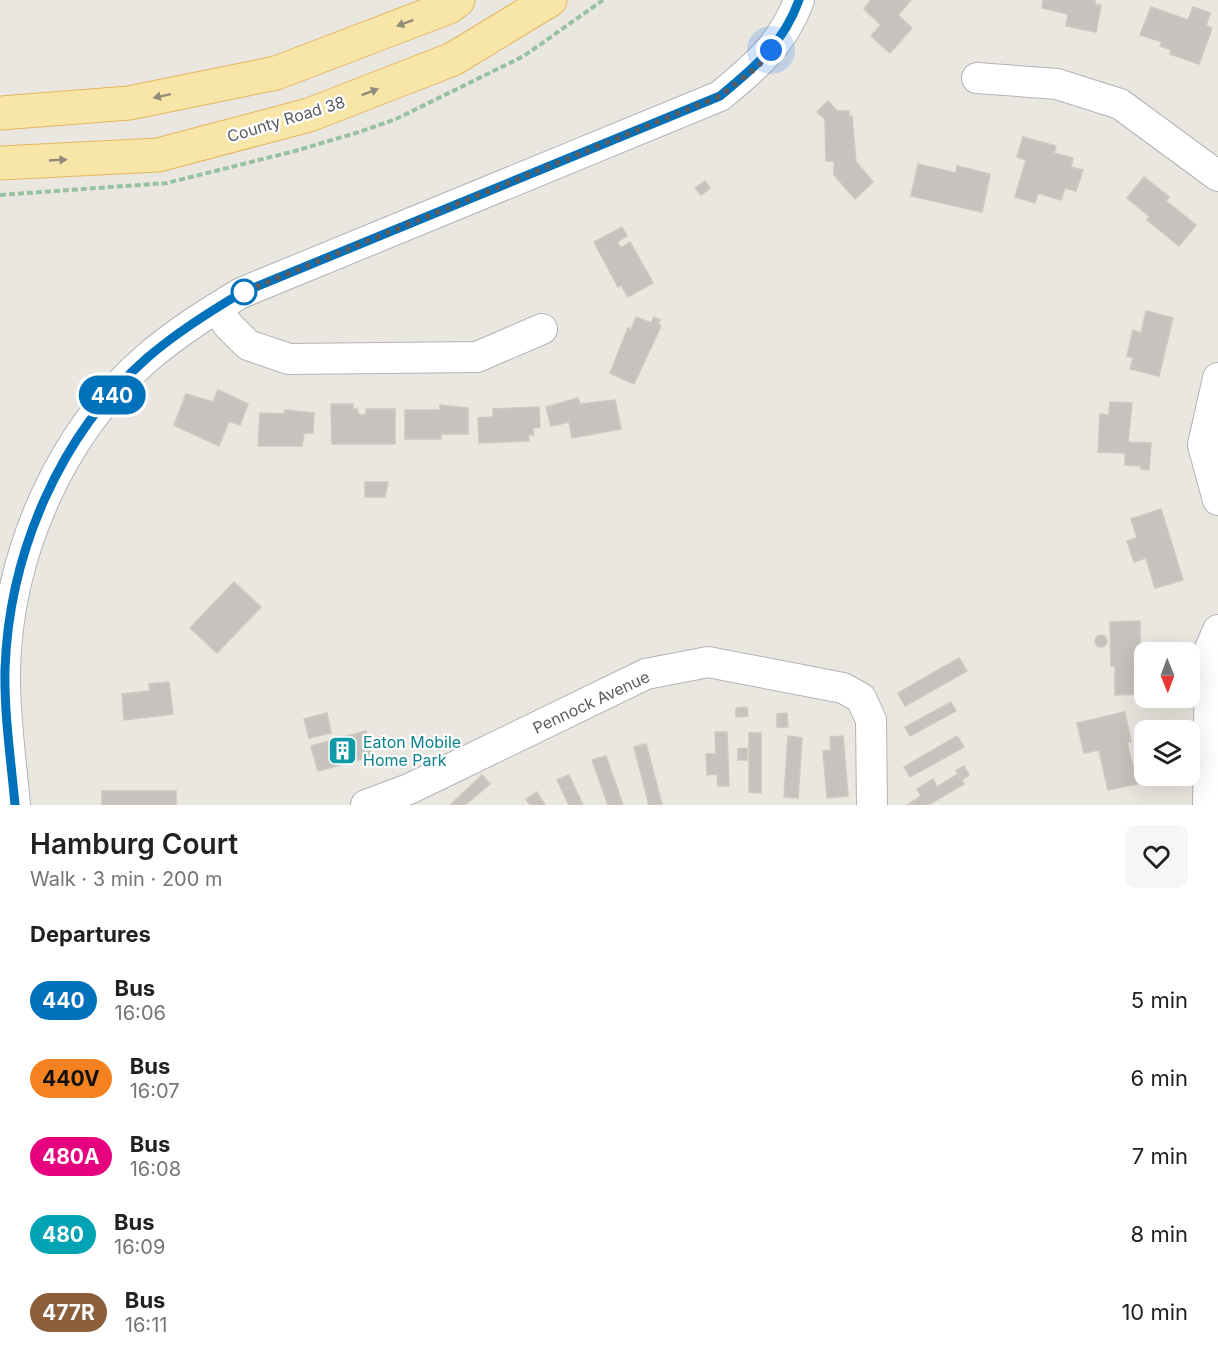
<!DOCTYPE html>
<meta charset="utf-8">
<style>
:root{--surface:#fff;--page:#f6f6f6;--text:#202124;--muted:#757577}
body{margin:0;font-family:Inter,sans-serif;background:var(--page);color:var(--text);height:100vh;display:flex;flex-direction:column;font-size:22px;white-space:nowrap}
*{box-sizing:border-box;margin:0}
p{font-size:20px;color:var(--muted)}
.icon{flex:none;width:33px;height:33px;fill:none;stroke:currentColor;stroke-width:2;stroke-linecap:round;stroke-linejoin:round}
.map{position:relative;height:805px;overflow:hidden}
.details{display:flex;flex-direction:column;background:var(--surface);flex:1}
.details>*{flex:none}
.badge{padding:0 12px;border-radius:20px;font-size:21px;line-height:39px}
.needle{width:39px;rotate:179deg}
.buttons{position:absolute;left:1134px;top:642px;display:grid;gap:12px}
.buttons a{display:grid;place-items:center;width:66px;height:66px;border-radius:12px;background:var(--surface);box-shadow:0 6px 24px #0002;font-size:30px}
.you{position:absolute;width:30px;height:30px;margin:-15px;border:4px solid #fff;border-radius:50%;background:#1a73e8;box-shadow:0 0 0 9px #1a73e833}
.map>.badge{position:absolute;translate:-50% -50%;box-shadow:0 0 0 3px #fff}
h2{padding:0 30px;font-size:22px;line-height:54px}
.round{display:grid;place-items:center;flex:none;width:63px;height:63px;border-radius:12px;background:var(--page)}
.summary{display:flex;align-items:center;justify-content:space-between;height:102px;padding:0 30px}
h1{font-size:28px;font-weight:600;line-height:45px}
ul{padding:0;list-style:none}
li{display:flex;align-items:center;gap:18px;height:78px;padding:0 30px}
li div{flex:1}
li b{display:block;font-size:22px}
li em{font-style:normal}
li .badge{min-width:66px;font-weight:700;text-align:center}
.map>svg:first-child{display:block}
.building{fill:#c6c2bd;stroke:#cec8bf;stroke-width:1.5}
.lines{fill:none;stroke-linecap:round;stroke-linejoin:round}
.minor-casing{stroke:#b1b3b7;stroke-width:32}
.major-casing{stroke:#e5b55f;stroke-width:35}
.path{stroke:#98c1a0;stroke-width:4;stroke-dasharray:6 3;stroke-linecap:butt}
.minor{stroke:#fff;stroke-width:30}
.major{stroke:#f8e5a8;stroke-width:33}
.oneway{fill:#918c79}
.line-casing{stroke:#fff;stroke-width:14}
.line{stroke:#0072bc;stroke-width:9}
.walk{stroke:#595c60;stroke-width:6;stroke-dasharray:0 10.8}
.stop-dot{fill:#fff;stroke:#0072bc;stroke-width:3}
.labels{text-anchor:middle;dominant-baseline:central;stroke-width:4.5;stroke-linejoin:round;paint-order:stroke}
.street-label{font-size:16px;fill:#595c60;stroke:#fff}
.culture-label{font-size:16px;fill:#0d838f;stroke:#fff;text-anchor:start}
</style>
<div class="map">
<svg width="1218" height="805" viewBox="0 0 1218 805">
<rect width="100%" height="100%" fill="#eae7e0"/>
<g class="building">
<polygon points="871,0 911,0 898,15 912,28 890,53 871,36 881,25 864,9"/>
<polygon points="1043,0 1095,0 1095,4 1101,5 1096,32 1066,26 1068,14 1042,8"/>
<polygon points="1151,7 1188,20 1193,7 1210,13 1206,26 1212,28 1199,64 1170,54 1171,50 1160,46 1162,42 1140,35"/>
<polygon points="828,101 837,111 849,111 849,117 852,116 856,162 873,182 855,199 834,175 834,161 826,161 825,119 817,112"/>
<polygon points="1023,137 1056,146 1054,153 1073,158 1071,167 1083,170 1076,191 1065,188 1061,200 1038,193 1035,203 1015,197 1026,160 1017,157"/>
<polygon points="918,164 956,173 957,166 990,174 982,212 911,196"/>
<polygon points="1144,177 1169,197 1166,201 1196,225 1179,246 1147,220 1150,217 1127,198"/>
<polygon points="705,181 710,188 701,195 695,188"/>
<polygon points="622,227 627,236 617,242 621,248 630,242 653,283 628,297 621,285 618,287 594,242"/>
<polygon points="1146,311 1173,318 1159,376 1130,369 1133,358 1127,356 1133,330 1141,333"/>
<polygon points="636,317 651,323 654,317 660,320 658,324 661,326 634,384 610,373 628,328 631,330"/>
<polygon points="218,390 248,404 240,425 229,421 219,446 174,425 186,394 213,402"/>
<polygon points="578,398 580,404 615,400 621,429 572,438 569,422 551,426 546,407"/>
<polygon points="1110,402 1132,403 1128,442 1151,443 1149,470 1141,469 1141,466 1125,465 1125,453 1098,452 1100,414 1109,415"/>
<polygon points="331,404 353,404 353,409 357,409 359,415 366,415 366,409 395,409 395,444 332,444"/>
<polygon points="440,405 468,408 468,434 441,434 441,439 405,439 405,410 440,410"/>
<polygon points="539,407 540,427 533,428 534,435 528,435 529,441 479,443 478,418 493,417 493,409"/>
<polygon points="285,410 314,413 313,433 304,433 302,446 258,446 260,413 284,414"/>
<polygon points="365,482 388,482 385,497 365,497"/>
<polygon points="1161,509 1183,580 1155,588 1146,558 1134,562 1127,541 1137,538 1131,519"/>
<polygon points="234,582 261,607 217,653 190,628"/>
<polygon points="1140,621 1140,663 1144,663 1144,694 1115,695 1115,666 1111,666 1110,622"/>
<circle cx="1101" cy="641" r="6"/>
<polygon points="959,658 967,671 905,706 898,693"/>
<polygon points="169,682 173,714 124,720 122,694 150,691 149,684"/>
<polygon points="951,702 956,711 910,736 905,727"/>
<polygon points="747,707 748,716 736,717 736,708"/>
<polygon points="1125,712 1131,742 1127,742 1137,784 1108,790 1099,750 1084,753 1077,723"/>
<polygon points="327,713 331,733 309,738 304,719"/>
<polygon points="787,713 788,727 777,727 777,714"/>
<polygon points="366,731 372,756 318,771 311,746"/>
<polygon points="715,732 727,732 729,786 718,786 717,774 707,775 706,754 716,754"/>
<polygon points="749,733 761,733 761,793 749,792"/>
<polygon points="788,736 802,738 798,798 784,797"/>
<polygon points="843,736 848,796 827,798 823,751 831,750 830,737"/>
<polygon points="957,736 964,747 910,777 904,767"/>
<polygon points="646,744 662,804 659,805 649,805 634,747"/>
<polygon points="747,748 747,760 738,760 738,749"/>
<polygon points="606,756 623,805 608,805 592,760"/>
<polygon points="964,766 969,775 961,780 956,770"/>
<polygon points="958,774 964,784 928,805 907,805 921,796 917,789 933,779 937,787"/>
<polygon points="482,775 490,784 465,805 450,805"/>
<polygon points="569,775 583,805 569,805 557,780"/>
<rect x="102" y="791" width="74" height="14"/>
<polygon points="537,792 545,805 530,805 526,799"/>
</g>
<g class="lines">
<defs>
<g id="minor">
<polyline points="977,78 1057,84 1120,104 1218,176"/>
<polyline points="217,308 228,325 248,345 289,359 477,357 542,329"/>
<polyline points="1218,378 1203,445 1218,500"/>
<path d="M 15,805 C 11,760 4,714 5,669 C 8,554 60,434 147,358 C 176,333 208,313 241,293 L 720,96 C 754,68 783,44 799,0"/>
<polyline points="366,805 409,789 646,674 708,662 843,688 861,698 871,720 872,805"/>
<polyline points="1208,805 1210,649 1218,630"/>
</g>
<g id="major">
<polyline points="0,113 129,103 276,73 449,7 458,0"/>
<polyline points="0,163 158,155 309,115 453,59 550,0"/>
</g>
</defs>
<use href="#minor" class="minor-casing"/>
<use href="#major" class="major-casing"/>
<polyline class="path" points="0,195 167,183 295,151 359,132 396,119 524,56 603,0"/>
<use href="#minor" class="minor"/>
<use href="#major" class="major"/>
</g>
<defs><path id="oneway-solid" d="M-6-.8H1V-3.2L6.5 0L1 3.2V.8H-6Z" transform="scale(1.5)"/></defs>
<g class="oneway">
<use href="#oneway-solid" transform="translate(405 23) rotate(159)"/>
<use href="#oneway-solid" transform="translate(370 92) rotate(-21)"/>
<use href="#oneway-solid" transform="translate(162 96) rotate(168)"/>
<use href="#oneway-solid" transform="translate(58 160) rotate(-3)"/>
</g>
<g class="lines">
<defs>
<path id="line" d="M 15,805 C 11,760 4,714 5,669 C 9,553 60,434 147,358 C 176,333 208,313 241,293 L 720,96 C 754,68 784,43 799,0"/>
</defs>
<use href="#line" class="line-casing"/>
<use href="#line" class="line"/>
<polyline class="walk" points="244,292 241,293 720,96 758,66 771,50"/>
</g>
<defs>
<symbol id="building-square" viewBox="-11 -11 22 22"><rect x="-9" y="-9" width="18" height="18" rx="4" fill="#0f9aa8" stroke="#fff"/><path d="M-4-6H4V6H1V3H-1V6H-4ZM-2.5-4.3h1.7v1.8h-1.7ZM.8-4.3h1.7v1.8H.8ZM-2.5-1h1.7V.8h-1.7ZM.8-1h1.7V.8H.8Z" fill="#fff"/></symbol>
</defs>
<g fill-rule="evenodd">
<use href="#building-square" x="326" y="734" width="33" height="33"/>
</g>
<circle class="stop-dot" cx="244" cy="292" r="12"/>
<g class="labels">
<g class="street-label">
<text transform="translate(286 119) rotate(-17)">County Road 38</text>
<text transform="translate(591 702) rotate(-25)">Pennock Avenue</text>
</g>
<g class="culture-label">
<text x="363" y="742">Eaton Mobile<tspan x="363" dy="18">Home Park</tspan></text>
</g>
</g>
</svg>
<div class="buttons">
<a><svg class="needle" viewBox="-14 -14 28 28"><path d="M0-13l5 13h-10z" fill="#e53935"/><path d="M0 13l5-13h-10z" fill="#757577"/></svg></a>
<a><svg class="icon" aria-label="layers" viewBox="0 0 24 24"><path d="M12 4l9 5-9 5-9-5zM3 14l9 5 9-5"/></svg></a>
</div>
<div class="you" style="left:771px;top:50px"></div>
<b class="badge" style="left:112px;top:395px;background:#0072bc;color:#fff">440</b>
</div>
<section class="details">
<div class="summary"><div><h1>Hamburg Court</h1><p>Walk · 3 min · 200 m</p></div><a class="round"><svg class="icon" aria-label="heart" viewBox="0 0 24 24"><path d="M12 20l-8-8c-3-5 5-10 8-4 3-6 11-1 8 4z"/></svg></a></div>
<h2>Departures</h2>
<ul>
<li><span class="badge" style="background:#0072bc;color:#fff">440</span><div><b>Bus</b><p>16:06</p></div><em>5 min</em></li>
<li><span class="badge" style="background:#f58220;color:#111">440V</span><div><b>Bus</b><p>16:07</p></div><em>6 min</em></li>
<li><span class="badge" style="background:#e6007e;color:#fff">480A</span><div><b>Bus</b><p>16:08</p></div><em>7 min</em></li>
<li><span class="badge" style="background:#00a3b4;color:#fff">480</span><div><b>Bus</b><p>16:09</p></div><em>8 min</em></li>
<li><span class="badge" style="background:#8b5e3c;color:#fff">477R</span><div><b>Bus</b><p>16:11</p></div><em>10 min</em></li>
</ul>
</section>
